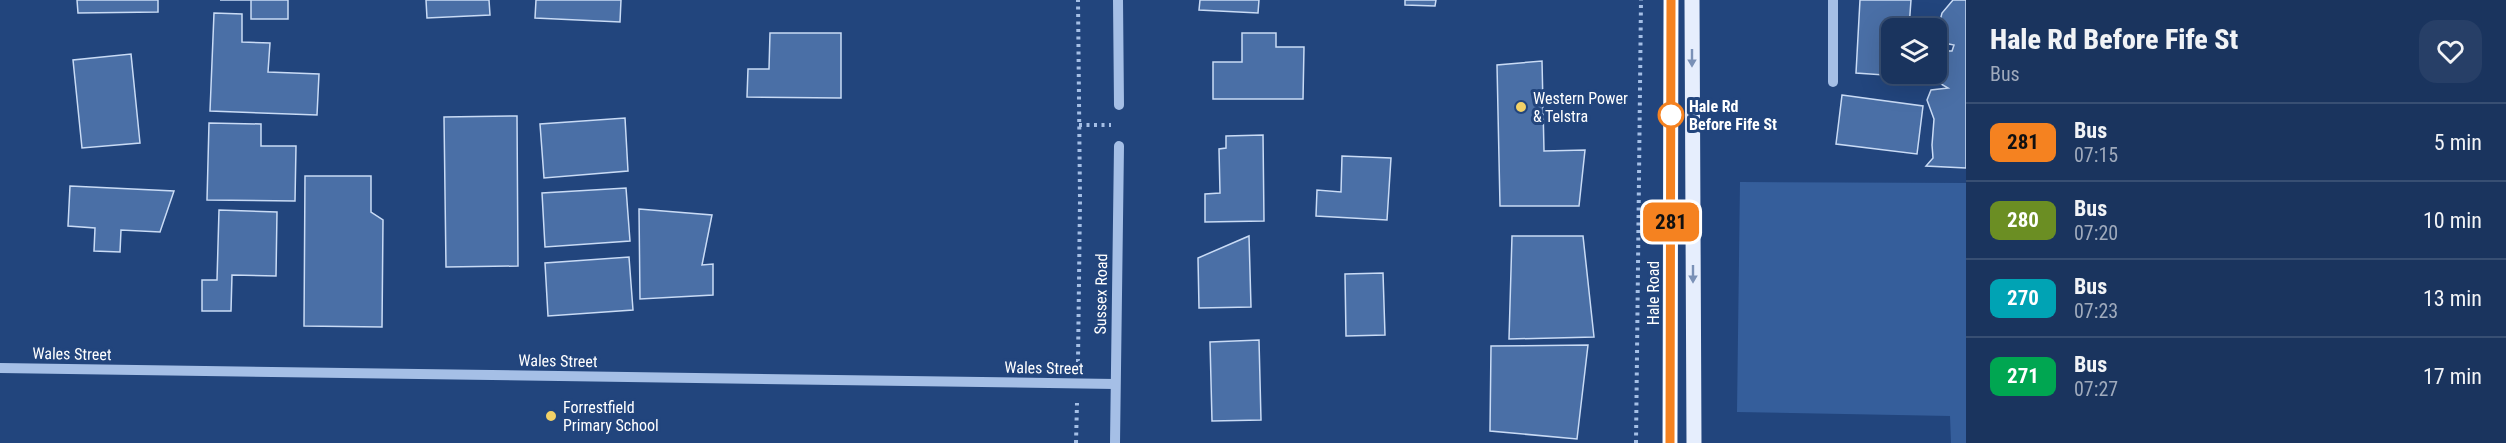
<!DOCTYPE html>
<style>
:root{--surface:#1a345e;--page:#273f67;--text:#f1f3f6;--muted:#9faabc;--line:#384f73}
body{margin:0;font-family:"Roboto Condensed",sans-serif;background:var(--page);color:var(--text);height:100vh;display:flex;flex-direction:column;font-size:22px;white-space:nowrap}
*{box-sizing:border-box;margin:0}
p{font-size:20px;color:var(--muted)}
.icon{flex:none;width:33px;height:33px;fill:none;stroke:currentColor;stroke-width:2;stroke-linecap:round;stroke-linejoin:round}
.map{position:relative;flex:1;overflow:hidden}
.panel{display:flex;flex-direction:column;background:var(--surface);width:540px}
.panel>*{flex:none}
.badge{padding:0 12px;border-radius:9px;font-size:21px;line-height:39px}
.tools{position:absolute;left:1881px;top:18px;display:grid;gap:12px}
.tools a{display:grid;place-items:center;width:66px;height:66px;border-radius:12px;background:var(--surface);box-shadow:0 6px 24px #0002,0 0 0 2px var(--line);font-size:30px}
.map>.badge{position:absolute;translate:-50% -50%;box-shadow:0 0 0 3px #fff}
.round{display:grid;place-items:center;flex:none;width:63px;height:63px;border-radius:18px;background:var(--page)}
.head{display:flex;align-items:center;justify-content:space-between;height:102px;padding:0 24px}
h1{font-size:28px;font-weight:800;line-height:45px}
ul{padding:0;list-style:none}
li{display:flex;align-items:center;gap:18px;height:78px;padding:0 24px;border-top:2px solid var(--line)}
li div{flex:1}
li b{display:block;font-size:22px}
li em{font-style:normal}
li .badge{min-width:66px;font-weight:700;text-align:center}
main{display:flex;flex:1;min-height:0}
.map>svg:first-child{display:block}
.green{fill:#355e9b}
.building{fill:#4a6fa6;stroke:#c9dbf5;stroke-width:1.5}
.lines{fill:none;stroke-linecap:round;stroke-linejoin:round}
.path{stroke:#a5bfe6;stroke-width:4;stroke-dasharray:3 4.5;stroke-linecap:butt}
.minor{stroke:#a5bfe6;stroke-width:10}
.major{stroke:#e6eefd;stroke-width:15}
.oneway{fill:#7a91b7}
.line-casing{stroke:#fff;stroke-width:14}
.line{stroke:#f58220;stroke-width:9}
.poi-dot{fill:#f2d167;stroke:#22457d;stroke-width:2}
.stop-dot{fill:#fff;stroke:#f58220;stroke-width:3}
.labels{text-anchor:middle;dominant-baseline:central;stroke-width:6;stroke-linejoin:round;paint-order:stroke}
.poi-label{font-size:16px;fill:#fff;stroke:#22457d;text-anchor:start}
.stop-label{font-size:16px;font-weight:bold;fill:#fff;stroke:#22457d;text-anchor:start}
.street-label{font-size:16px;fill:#fff;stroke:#22457d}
</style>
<main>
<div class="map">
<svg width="1966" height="443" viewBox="0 0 1966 443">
<rect width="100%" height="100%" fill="#22457d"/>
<polygon class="green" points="1740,182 1966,183 1966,443 1951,443 1950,416 1737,412"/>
<g class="building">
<polygon points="77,0 158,0 158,12 78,13"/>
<polygon points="220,0 288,0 288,19 251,19 251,0"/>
<polygon points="426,0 489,0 490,15 427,18"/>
<polygon points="536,0 621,0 620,22 535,18"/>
<polygon points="1200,0 1259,0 1258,13 1199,10"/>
<polygon points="1405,0 1436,0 1435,6 1405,5"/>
<polygon points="1860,0 1911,0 1909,28 1892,28 1892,60 1885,60 1884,75 1856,73"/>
<polygon points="1953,0 1966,0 1966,168 1926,166 1933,158 1932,145 1934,119 1927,100 1931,90 1948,88 1941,84 1944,77 1938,71 1945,51 1952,51 1954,45 1944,43 1937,32 1942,13"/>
<polygon points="214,13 242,14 242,42 270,43 268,72 319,74 317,115 210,111"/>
<polygon points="770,33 841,33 841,98 747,97 748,69 769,69"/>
<polygon points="1242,33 1276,33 1276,47 1304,47 1303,99 1213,99 1213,62 1242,62"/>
<polygon points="131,54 140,143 82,148 73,60"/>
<polygon points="1542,61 1544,151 1585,150 1579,206 1500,206 1497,65"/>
<polygon points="1842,95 1923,106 1917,154 1836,144"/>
<polygon points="517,116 518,266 446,267 444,117"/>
<polygon points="625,118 628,171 544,178 540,124"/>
<polygon points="209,123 261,124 261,146 296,146 295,201 207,200"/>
<polygon points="1263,135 1264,221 1205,222 1205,194 1220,193 1219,149 1226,148 1226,136"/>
<polygon points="1342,156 1391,158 1387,220 1316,216 1317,190 1341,192"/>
<polygon points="305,176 371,176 371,212 383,220 382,327 304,326"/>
<polygon points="70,186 174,191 160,232 121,230 120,252 94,251 95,228 68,226"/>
<polygon points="626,188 630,241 545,247 542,193"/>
<polygon points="639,209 712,215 702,265 713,264 713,295 640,299"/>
<polygon points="219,210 277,212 276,276 232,275 231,311 202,311 202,280 217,280"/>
<polygon points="1249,236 1251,307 1199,308 1198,258"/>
<polygon points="1512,236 1583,236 1594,337 1509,339"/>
<polygon points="629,257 633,310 548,316 545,263"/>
<polygon points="1383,273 1385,335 1346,336 1345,274"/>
<polygon points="1259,340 1261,420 1212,421 1210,342"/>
<polygon points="1588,345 1577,439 1490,431 1491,346"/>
</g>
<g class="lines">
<g class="path">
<polyline points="1079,125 1111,125"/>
<polyline points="1078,362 1080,200 1078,0"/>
<polyline points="1076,443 1077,403"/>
<polyline points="1636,443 1641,0"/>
</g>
<g class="minor">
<polyline points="1118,0 1119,105"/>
<polyline points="1833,0 1833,82"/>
<polyline points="0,368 1115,384"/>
<polyline points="1115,443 1119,146"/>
</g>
<g class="major">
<polyline points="1692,0 1694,443"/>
<polyline points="1670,443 1671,0"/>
</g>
</g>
<defs><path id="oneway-solid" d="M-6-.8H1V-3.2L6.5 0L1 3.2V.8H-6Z" transform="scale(1.5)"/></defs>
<g class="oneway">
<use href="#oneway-solid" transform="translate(1692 58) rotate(90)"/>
<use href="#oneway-solid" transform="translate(1693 274) rotate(90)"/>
</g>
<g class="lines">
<defs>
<polyline id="line" points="1670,443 1671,0"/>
</defs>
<use href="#line" class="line-casing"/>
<use href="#line" class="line"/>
</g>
<g class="poi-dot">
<circle cx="1521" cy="107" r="6"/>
<circle cx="551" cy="416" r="6"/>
</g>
<circle class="stop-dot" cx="1671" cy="115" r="12"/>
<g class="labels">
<g class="poi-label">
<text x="1533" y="98">Western Power<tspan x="1533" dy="18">&amp; Telstra</tspan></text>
<text x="563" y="407">Forrestfield<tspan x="563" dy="18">Primary School</tspan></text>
</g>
<g class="stop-label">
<text x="1689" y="106">Hale Rd<tspan x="1689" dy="18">Before Fife St</tspan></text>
</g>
<g class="street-label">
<text transform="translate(1653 293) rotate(-90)">Hale Road</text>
<text transform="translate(1101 294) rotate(-89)">Sussex Road</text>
<text transform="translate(72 354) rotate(1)">Wales Street</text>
<text transform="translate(558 361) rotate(1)">Wales Street</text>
<text transform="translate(1044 368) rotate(1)">Wales Street</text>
</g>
</g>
</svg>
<div class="tools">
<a><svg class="icon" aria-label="layers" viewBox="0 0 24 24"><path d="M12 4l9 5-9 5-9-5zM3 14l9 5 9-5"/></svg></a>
</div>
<b class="badge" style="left:1671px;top:222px;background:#f58220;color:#111">281</b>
</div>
<section class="panel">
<div class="head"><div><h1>Hale Rd Before Fife St</h1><p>Bus</p></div><a class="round"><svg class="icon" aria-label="heart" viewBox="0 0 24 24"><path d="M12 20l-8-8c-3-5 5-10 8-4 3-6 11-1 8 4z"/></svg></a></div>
<ul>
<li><span class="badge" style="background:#f58220;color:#111">281</span><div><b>Bus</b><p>07:15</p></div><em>5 min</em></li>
<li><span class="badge" style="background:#6b8e23;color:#fff">280</span><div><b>Bus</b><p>07:20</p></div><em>10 min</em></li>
<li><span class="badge" style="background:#00a3b4;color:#fff">270</span><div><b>Bus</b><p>07:23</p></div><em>13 min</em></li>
<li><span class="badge" style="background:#00a651;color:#fff">271</span><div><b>Bus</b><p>07:27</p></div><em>17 min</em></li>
</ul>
</section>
</main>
